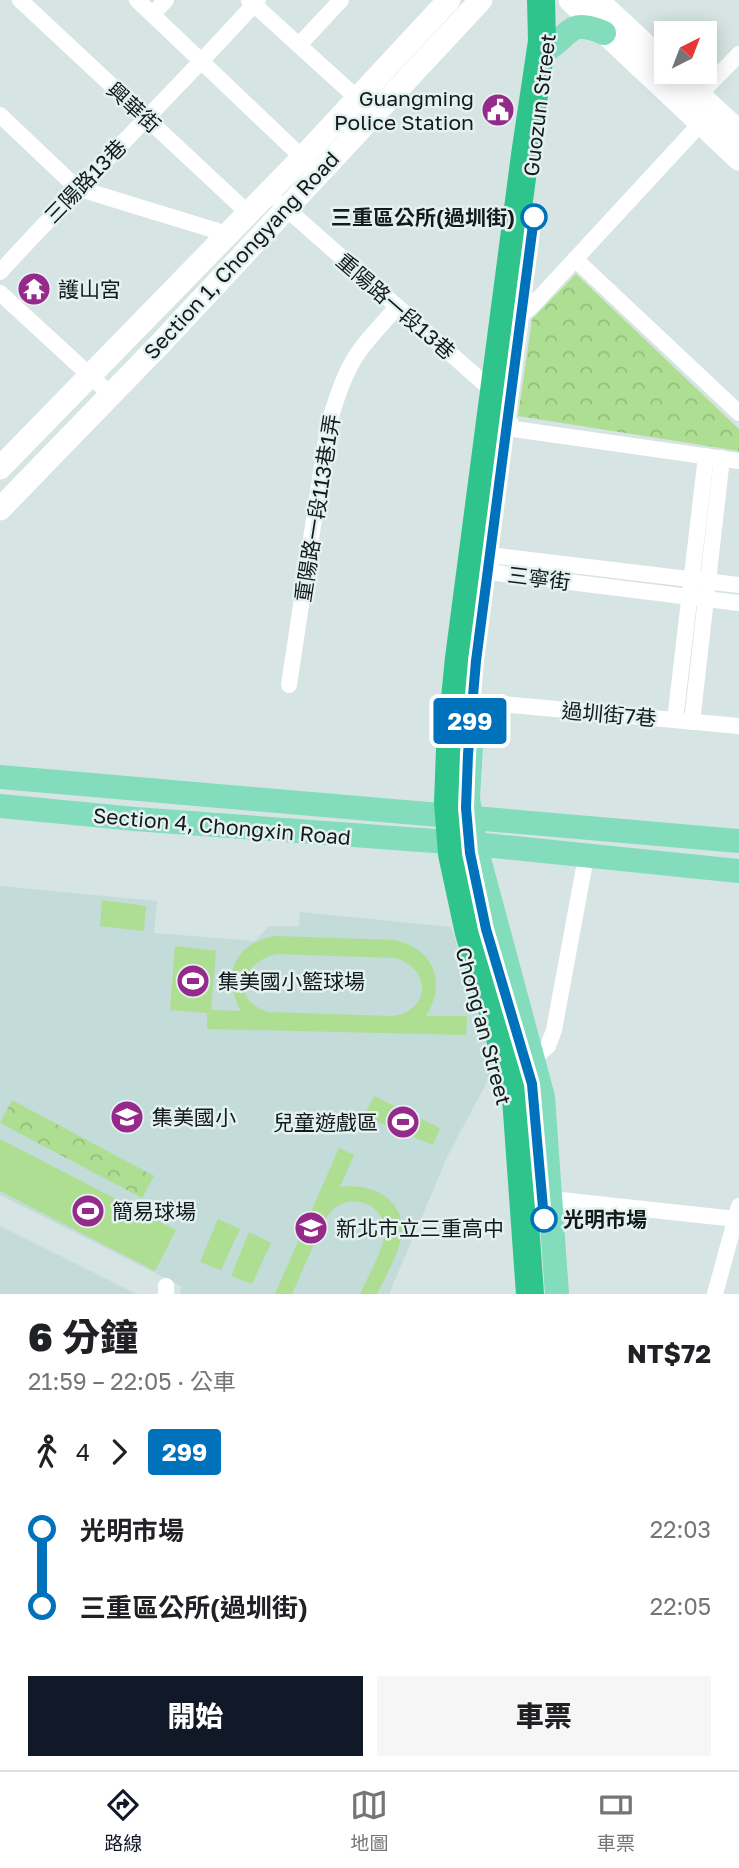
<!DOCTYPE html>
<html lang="zh-TW">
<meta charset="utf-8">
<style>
:root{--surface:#fff;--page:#f6f6f6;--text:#202124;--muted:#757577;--line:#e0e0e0;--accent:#111827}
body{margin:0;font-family:"Golos Text","Noto Sans TC",sans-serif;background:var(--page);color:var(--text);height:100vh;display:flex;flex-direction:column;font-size:26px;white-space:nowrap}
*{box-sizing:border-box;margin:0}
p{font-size:23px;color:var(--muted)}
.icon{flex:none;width:38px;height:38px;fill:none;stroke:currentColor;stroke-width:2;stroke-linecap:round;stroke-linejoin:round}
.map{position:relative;height:1294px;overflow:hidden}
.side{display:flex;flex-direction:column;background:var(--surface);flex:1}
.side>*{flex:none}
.badge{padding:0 14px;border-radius:5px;font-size:24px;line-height:46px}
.needle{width:46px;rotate:42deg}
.controls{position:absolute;left:654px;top:21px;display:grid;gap:14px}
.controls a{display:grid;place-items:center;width:63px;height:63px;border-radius:0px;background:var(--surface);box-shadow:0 4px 18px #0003;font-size:35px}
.map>.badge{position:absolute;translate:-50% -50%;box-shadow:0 0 0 4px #fff}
.legs{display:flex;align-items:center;gap:10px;height:77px;padding:0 28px;font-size:23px}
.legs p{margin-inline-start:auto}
.summary{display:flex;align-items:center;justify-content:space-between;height:119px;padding:0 28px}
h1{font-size:38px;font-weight:800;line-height:52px}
.cta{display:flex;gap:14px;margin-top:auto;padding:14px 28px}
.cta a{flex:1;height:80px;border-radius:0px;background:var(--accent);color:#fff;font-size:28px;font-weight:800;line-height:80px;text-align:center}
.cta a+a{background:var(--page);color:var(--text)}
ul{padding:0 28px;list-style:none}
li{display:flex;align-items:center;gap:24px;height:77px;font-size:26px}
li i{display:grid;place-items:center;width:10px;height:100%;margin:0 9px;background:currentColor}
li i::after{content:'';width:18px;height:18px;margin:-9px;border:5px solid;border-radius:50%;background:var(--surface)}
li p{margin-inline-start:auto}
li:first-child i{background:linear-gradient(#0000 50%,currentColor 0)}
li:last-child i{background:linear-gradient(currentColor 50%,#0000 0)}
.dock{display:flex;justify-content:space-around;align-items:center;height:98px;border-top:2px solid var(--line);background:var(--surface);font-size:19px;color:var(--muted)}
.dock a{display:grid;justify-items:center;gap:4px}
.dock .selected{color:var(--accent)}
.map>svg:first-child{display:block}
.built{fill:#c3dbd9}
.park{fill:url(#park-crowns)}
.pitch{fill:#aede91;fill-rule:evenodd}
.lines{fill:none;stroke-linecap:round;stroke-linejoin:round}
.street{stroke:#fff;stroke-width:16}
.secondary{stroke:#fff;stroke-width:23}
.primary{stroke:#83dcbb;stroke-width:24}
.highway{stroke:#30c48d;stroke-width:28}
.line-1-casing{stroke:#fff;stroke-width:16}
.line-1{stroke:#0072bc;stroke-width:10}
.stop-1-dot{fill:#fff;stroke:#0072bc;stroke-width:3.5}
.labels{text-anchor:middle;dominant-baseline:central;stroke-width:5;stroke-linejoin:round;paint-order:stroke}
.poi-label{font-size:21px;fill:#141a19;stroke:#e3f2f1;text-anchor:start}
.street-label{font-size:21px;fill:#141a19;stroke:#e3f2f1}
.stop-label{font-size:21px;font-weight:bold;fill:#141a19;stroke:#e3f2f1;text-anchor:end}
</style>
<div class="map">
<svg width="739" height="1294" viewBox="0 0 739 1294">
<defs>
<pattern id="park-crowns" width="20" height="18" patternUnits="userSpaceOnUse" patternTransform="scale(1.75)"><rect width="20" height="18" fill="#aede91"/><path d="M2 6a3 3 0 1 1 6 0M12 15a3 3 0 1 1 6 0" fill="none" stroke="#95be7c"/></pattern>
</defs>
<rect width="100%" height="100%" fill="#d6e5e3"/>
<g class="built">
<polygon points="0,886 157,901 154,933 255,941 269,926 299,926 300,912 451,927 487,1037 492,1061 492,1073 448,1155 389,1294 180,1294 181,1286 0,1195"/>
<polygon points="0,1226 137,1294 0,1294"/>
</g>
<g class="park">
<polygon points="576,274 739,429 739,451 518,416 532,319"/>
<polygon points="12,1100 154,1176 142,1198 0,1123"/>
</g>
<g class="pitch">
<polygon points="102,900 146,906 144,931 100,926"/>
<path d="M 276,936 L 395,940 C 434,949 447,982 426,1016 L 467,1016 L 466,1035 L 207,1029 L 207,1013 L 170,1010 L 175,946 L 216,951 L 211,1010 L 241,1011 C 222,976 233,943 276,936 ZM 276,954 L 395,958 C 432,968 431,1011 392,1016 L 268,1012 C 229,999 241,963 276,954 Z"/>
<polygon points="374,1096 440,1128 433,1145 364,1116"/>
<polygon points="0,1139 176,1230 155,1271 0,1191"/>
<path d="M 339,1148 L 354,1155 L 340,1187 C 375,1182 411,1203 400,1243 C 395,1260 385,1278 377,1294 L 360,1294 C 367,1278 383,1251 385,1234 C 387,1202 346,1190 328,1215 C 323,1222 320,1232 316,1239 C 308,1258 300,1276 292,1294 L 275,1294 Z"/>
<polygon points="218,1219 240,1229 221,1270 200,1262"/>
<polygon points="249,1232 271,1243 252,1284 231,1276"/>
</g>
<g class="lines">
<g class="street">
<polyline points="20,0 248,213"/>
<polyline points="137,0 308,163"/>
<polyline points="249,0 358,99"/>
<polyline points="153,14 166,0"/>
<polyline points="299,45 341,0"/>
<polyline points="0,115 77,188 227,234"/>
<polyline points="280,203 486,385 514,429 739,461"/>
<polyline points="575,259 739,413"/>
<path d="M 0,272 C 84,180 174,93 258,0"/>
<polyline points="0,293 110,394"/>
<polyline points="511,322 530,308 701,123 699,95 739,54"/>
<polyline points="480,557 496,573 739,603"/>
<polyline points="480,557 498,556 739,585"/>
<path d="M 289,685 L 328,426 C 336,400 344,372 360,350 C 371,335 384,322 396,308"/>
<polyline points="480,702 739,726"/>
<polyline points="675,720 706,456"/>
<polyline points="692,722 722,458"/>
<polyline points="534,1059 548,1046 554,1030 586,857"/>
<polyline points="551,1199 736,1219"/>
<polyline points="166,1294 166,1286"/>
<polyline points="715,1294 739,1206"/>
</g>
<g class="secondary">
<polyline points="570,0 739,159"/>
<polyline points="597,0 667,65"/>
<polyline points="674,72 739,132"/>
<polyline points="0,468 302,158 449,0"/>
<polyline points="0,509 160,344 481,0"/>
</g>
<g class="primary">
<path d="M 546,50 C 571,36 568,17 604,33"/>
<polyline points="460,710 472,727 468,798 475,844 543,1097 557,1294"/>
<polyline points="0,777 739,841"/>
<polyline points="0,806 135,819 475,844 739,871"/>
</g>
<polyline class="highway" points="530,1294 516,1098 492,1008 469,933 452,854 448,803 450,749 459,658 525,155 542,41 541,0"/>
</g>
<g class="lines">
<defs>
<polyline id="line-1" points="534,217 476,661 468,754 466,808 470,853 486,929 532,1084 544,1219"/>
</defs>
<use href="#line-1" class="line-1-casing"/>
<use href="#line-1" class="line-1"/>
</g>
<defs>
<symbol id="civic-disc" viewBox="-11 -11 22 22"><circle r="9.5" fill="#962a8b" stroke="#e3f2f1"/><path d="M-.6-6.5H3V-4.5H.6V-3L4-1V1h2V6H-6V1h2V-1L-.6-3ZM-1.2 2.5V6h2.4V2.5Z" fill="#fff"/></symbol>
<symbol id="temple-disc" viewBox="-11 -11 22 22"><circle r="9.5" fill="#962a8b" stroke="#e3f2f1"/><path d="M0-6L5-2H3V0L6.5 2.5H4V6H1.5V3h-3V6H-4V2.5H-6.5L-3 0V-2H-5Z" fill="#fff"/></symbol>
<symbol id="stadium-disc" viewBox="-11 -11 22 22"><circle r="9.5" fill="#962a8b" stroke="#e3f2f1"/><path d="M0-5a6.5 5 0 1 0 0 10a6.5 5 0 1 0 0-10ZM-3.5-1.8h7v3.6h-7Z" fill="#fff"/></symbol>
<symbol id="school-disc" viewBox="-11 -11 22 22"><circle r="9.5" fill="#962a8b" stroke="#e3f2f1"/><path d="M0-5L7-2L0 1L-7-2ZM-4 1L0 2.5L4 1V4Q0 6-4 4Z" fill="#fff"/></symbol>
</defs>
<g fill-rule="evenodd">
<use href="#civic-disc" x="479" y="91" width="38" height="38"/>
<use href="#temple-disc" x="15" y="270" width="38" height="38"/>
<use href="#stadium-disc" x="174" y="962" width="38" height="38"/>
<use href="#school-disc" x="108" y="1098" width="38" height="38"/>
<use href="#stadium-disc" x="384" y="1103" width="38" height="38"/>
<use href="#stadium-disc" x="69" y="1192" width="38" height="38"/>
<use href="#school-disc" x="292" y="1209" width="38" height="38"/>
</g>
<g class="stop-1-dot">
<circle cx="534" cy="217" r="12"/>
<circle cx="544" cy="1219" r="12"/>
</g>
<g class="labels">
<g class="poi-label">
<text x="474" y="98" text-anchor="end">Guangming<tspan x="474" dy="24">Police Station</tspan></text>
<text x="58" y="289">護山宮</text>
<text x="218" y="981">集美國小籃球場</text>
<text x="152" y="1117">集美國小</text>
<text x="378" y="1122" text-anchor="end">兒童遊戲區</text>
<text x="112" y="1211">簡易球場</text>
<text x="336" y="1228">新北市立三重高中</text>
</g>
<g class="street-label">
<text transform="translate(539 105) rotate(-83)">Guozun Street</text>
<text transform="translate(134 107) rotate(42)">興華街</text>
<text transform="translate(85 181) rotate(-46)">三陽路13巷</text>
<text transform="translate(241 255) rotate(-47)">Section 1, Chongyang Road</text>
<text transform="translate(396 306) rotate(41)">重陽路一段13巷</text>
<text transform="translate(317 508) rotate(-81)">重陽路一段113巷1弄</text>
<text transform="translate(539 578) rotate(7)">三寧街</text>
<text transform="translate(609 714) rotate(5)">過圳街7巷</text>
<text transform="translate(222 826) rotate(5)">Section 4, Chongxin Road</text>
<text transform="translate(484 1026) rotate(75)">Chong'an Street</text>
</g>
<g class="stop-label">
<text x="515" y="217">三重區公所(過圳街)</text>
<text x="563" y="1219" text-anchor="start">光明市場</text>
</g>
</g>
</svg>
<div class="controls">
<a><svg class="needle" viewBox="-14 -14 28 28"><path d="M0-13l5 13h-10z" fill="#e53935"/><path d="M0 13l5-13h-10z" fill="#757577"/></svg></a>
</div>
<b class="badge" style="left:470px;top:721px;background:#0072bc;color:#fff">299</b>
</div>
<section class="side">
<div class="summary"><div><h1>6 分鐘</h1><p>21:59 – 22:05 · 公車</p></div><b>NT$72</b></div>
<div class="legs"><svg class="icon" aria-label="walk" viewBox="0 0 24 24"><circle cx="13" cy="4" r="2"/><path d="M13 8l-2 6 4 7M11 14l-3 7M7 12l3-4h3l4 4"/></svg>4<svg class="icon" aria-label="forward" viewBox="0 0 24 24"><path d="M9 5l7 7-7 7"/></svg><b class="badge" style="background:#0072bc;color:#fff">299</b></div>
<ul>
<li><i style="color:#0072bc"></i><b>光明市場</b><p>22:03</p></li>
<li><i style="color:#0072bc"></i><b>三重區公所(過圳街)</b><p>22:05</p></li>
</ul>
<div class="cta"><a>開始</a><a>車票</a></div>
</section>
<nav class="dock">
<a class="selected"><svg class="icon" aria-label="directions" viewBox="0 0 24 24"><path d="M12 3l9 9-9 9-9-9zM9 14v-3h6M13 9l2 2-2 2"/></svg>路線</a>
<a><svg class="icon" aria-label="map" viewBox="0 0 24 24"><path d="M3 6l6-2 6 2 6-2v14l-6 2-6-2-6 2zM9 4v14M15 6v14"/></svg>地圖</a>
<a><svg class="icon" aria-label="tickets" viewBox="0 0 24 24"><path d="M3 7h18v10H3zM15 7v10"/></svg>車票</a>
</nav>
